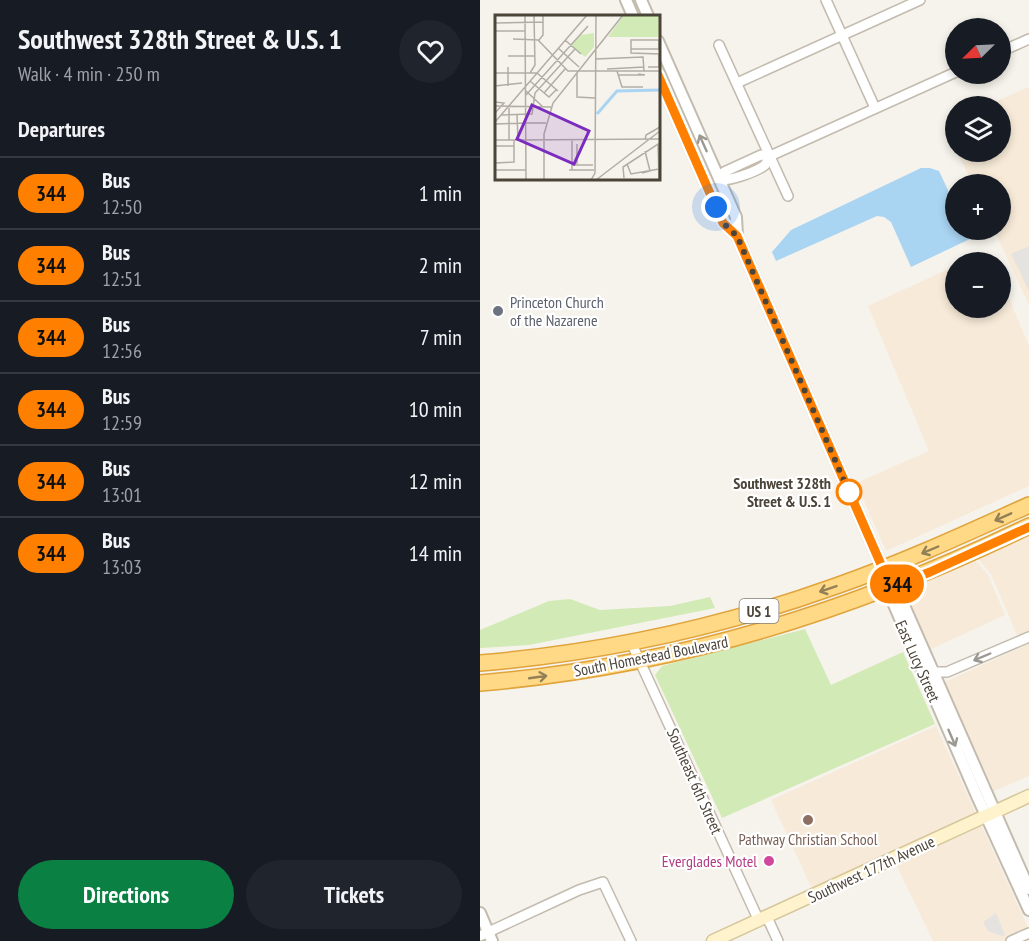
<!DOCTYPE html>
<meta charset="utf-8">
<style>
:root{--surface:#171b24;--page:#20242c;--text:#f1f3f6;--muted:#9ea1a6;--line:#363941;--accent:#0b8043}
body{margin:0;font-family:"PT Sans Narrow",sans-serif;background:var(--page);color:var(--text);height:100vh;display:flex;flex-direction:column;font-size:22px;white-space:nowrap}
*{box-sizing:border-box;margin:0}
p{font-size:20px;color:var(--muted)}
.icon{flex:none;width:33px;height:33px;fill:none;stroke:currentColor;stroke-width:2;stroke-linecap:round;stroke-linejoin:round}
.map{position:relative;flex:1;overflow:hidden}
.panel{display:flex;flex-direction:column;background:var(--surface);width:480px}
.panel>*{flex:none}
.badge{padding:0 12px;border-radius:20px;font-size:21px;line-height:39px}
.needle{width:39px;rotate:246deg}
.tools{position:absolute;left:465px;top:18px;display:grid;gap:12px}
.tools a{display:grid;place-items:center;width:66px;height:66px;border-radius:50%;background:var(--surface);box-shadow:0 3px 9px #0003;font-size:30px}
.you{position:absolute;width:30px;height:30px;margin:-15px;border:4px solid #fff;border-radius:50%;background:#1a73e8;box-shadow:0 0 0 9px #1a73e833}
.map>.badge{position:absolute;translate:-50% -50%;box-shadow:0 0 0 3px #fff}
h2{padding:0 18px;font-size:22px;line-height:54px}
.round{display:grid;place-items:center;flex:none;width:63px;height:63px;border-radius:32px;background:var(--page)}
.head{display:flex;align-items:center;justify-content:space-between;height:102px;padding:0 18px}
h1{font-size:28px;font-weight:600;line-height:45px}
.action{display:flex;gap:12px;margin-top:auto;padding:12px 18px}
.action a{flex:1;height:69px;border-radius:36px;background:var(--accent);color:#fff;font-size:24px;font-weight:600;line-height:69px;text-align:center}
.action a+a{background:var(--page);color:var(--text)}
ul{padding:0;list-style:none}
li{display:flex;align-items:center;gap:18px;height:72px;padding:0 18px;border-top:2px solid var(--line)}
li div{flex:1}
li b{display:block;font-size:22px}
li em{font-style:normal}
li .badge{min-width:66px;font-weight:700;text-align:center}
main{display:flex;flex:1;min-height:0}
.map>svg:first-child{display:block}
.commercial{fill:#f7ead8}
.green{fill:#d2eab5}
.parking{fill:#e5e3e0}
.water{fill:#a9d4f2}
.lines{fill:none;stroke-linecap:round;stroke-linejoin:round}
.minor-casing{stroke:#c2bbae;stroke-width:12}
.tertiary-casing{stroke:#c2bbae;stroke-width:14}
.secondary-casing{stroke:#d6c79b;stroke-width:15}
.trunk-casing{stroke:#e0a43c;stroke-width:18}
.minor{stroke:#fff;stroke-width:9}
.tertiary{stroke:#fff;stroke-width:10}
.secondary{stroke:#fff3cd;stroke-width:12}
.trunk{stroke:#ffd985;stroke-width:15}
.oneway{stroke:#9c9892}
.oneway2{stroke:#938057}
.line-casing{stroke:#fff;stroke-width:14}
.line{stroke:#ff8000;stroke-width:9}
.walk{stroke:#4b4439;stroke-width:6;stroke-dasharray:0 10.8}
.worship-dot{fill:#6b7280;stroke:#fff;stroke-width:2}
.stop-dot{fill:#fff;stroke:#ff8000;stroke-width:3}
.education-dot{fill:#8d6e63;stroke:#fff;stroke-width:2}
.hotel-dot{fill:#d1479c;stroke:#fff;stroke-width:2}
.labels{text-anchor:middle;dominant-baseline:central;stroke-width:4.5;stroke-linejoin:round;paint-order:stroke}
.shield{fill:#fff;stroke:#817c74;stroke-width:1.5}
.shield-label{font-size:15px;font-weight:bold;fill:#4b4439}
.worship-label{font-size:16px;fill:#5b616d;stroke:#fff;text-anchor:start}
.stop-label{font-size:16px;font-weight:bold;fill:#4b4439;stroke:#fff;text-anchor:end}
.street-label{font-size:16px;fill:#4b4439;stroke:#fff}
.education-label{font-size:16px;fill:#785e54;stroke:#fff}
.hotel-label{font-size:16px;fill:#b23c85;stroke:#fff;text-anchor:end}
.inset-river{fill:none;stroke:#a9d4f2;stroke-width:3}
.inset-road{fill:none;stroke:#b2ada4;stroke-width:1.5}
.view{fill:#7b2cbf;fill-opacity:0.15;stroke:#7b2cbf;stroke-width:3}
.inset-edge{fill:none;stroke:#4b4439;stroke-width:3}
</style>
<main>
<section class="panel">
<div class="head"><div><h1>Southwest 328th Street &amp; U.S. 1</h1><p>Walk · 4 min · 250 m</p></div><a class="round"><svg class="icon" aria-label="heart" viewBox="0 0 24 24"><path d="M12 20l-8-8c-3-5 5-10 8-4 3-6 11-1 8 4z"/></svg></a></div>
<h2>Departures</h2>
<ul>
<li><span class="badge" style="background:#ff8000;color:#111">344</span><div><b>Bus</b><p>12:50</p></div><em>1 min</em></li>
<li><span class="badge" style="background:#ff8000;color:#111">344</span><div><b>Bus</b><p>12:51</p></div><em>2 min</em></li>
<li><span class="badge" style="background:#ff8000;color:#111">344</span><div><b>Bus</b><p>12:56</p></div><em>7 min</em></li>
<li><span class="badge" style="background:#ff8000;color:#111">344</span><div><b>Bus</b><p>12:59</p></div><em>10 min</em></li>
<li><span class="badge" style="background:#ff8000;color:#111">344</span><div><b>Bus</b><p>13:01</p></div><em>12 min</em></li>
<li><span class="badge" style="background:#ff8000;color:#111">344</span><div><b>Bus</b><p>13:03</p></div><em>14 min</em></li>
</ul>
<div class="action"><a>Directions</a><a>Tickets</a></div>
</section>
<div class="map">
<svg width="549" height="941" viewBox="0 0 549 941">
<rect width="100%" height="100%" fill="#f6f3ec"/>
<g class="commercial">
<polygon points="549,87 549,305 514,230 520,230 520,184 493,184 477,152 520,152 520,106 506,106"/>
<polygon points="475,121 475,148 465,125"/>
<polygon points="508,252 513,262 484,262"/>
<polygon points="475,266 476,308 520,308 521,280 549,346 549,486 406,551 376,483 449,451 388,306"/>
<polygon points="549,536 549,776 514,791 465,682 542,647 511,574 498,559"/>
<polygon points="495,560 508,575 525,615 449,650 423,592"/>
<polygon points="456,726 549,930 549,941 453,941 412,856 333,891 291,800"/>
</g>
<g class="green">
<polygon points="178,53 198,98 196,99 179,63"/>
<polygon points="230,597 235,608 49,645 0,648 0,630 69,601 90,599 120,610 190,606"/>
<polygon points="325,629 351,685 423,652 455,724 242,818 175,675 182,666"/>
</g>
<g class="parking">
<polygon points="549,246 549,291 531,254"/>
<polygon points="516,913 525,935 522,936 508,931 503,922"/>
</g>
<polygon class="water" points="441,168 450,168 459,171 475,205 476,230 487,230 492,238 431,267 411,222 404,217 397,216 296,261 292,252 311,230"/>
<g class="lines">
<defs>
<g id="minor">
<polyline points="346,0 395,108"/>
<polyline points="239,45 308,196"/>
<polyline points="520,52 549,39"/>
<polyline points="257,83 440,0"/>
<path d="M 290,156 L 281,155 L 244,172 L 239,180 C 250,181 276,172 285,165 C 287,162 288,159 290,156 L 476,72"/>
<polyline points="151,642 279,921"/>
<polyline points="454,672 467,672 549,637"/>
<polyline points="287,917 298,941"/>
<polyline points="0,936 99,890 123,882 151,941"/>
<polyline points="531,941 549,933"/>
</g>
<g id="tertiary">
<polyline points="146,0 153,16"/>
<polyline points="161,0 168,16"/>
<polyline points="178,41 256,217 257,236"/>
<polyline points="178,75 243,223 257,236 403,569 415,585 549,889"/>
<polyline points="405,584 497,796 549,910"/>
<polyline points="0,913 12,941"/>
</g>
<polyline id="secondary" points="233,941 549,796"/>
<g id="trunk">
<path d="M 0,663 C 121,653 242,627 356,586 C 422,563 485,534 549,505"/>
<path d="M 0,683 C 198,666 371,612 549,526"/>
</g>
</defs>
<use href="#minor" class="minor-casing"/>
<use href="#tertiary" class="tertiary-casing"/>
<use href="#secondary" class="secondary-casing"/>
<use href="#trunk" class="trunk-casing"/>
<use href="#minor" class="minor"/>
<use href="#tertiary" class="tertiary"/>
<use href="#secondary" class="secondary"/>
<use href="#trunk" class="trunk"/>
</g>
<defs><path id="oneway-shaft" d="M-6 0H5M1.5-3L5.5 0L1.5 3" fill="none" stroke-width="1.6" stroke-linecap="round" stroke-linejoin="round" transform="scale(1.5)"/></defs>
<g class="oneway">
<use href="#oneway-shaft" transform="translate(223 143) rotate(-114)"/>
<use href="#oneway-shaft" transform="translate(502 657) rotate(157)"/>
<use href="#oneway-shaft" transform="translate(472 738) rotate(67)"/>
</g>
<g class="oneway2">
<use href="#oneway-shaft" transform="translate(523 517) rotate(156)"/>
<use href="#oneway-shaft" transform="translate(450 550) rotate(157)"/>
<use href="#oneway-shaft" transform="translate(348 589) rotate(161)"/>
<use href="#oneway-shaft" transform="translate(58 677) rotate(-8)"/>
</g>
<g class="lines">
<defs>
<polyline id="line" points="178,75 243,223 257,236 403,569 406,589 450,572 549,527"/>
</defs>
<use href="#line" class="line-casing"/>
<use href="#line" class="line"/>
<polyline class="walk" points="236,207 243,223 257,236 369,492"/>
</g>
<circle class="worship-dot" cx="18" cy="311" r="6"/>
<circle class="stop-dot" cx="369" cy="492" r="12"/>
<circle class="education-dot" cx="328" cy="820" r="6"/>
<circle class="hotel-dot" cx="289" cy="861" r="6"/>
<g class="labels">
<rect class="shield" x="259.5" y="599" width="39" height="24" rx="4.5"/>
<g class="shield-label">
<text x="279" y="611">US 1</text>
</g>
<g class="worship-label">
<text x="30" y="302">Princeton Church<tspan x="30" dy="18">of the Nazarene</tspan></text>
</g>
<g class="stop-label">
<text x="351" y="483">Southwest 328th<tspan x="351" dy="18">Street &amp; U.S. 1</tspan></text>
</g>
<g class="street-label">
<text transform="translate(171 656) rotate(-11)">South Homestead Boulevard</text>
<text transform="translate(438 661) rotate(66)">East Lucy Street</text>
<text transform="translate(215 781) rotate(66)">Southeast 6th Street</text>
<text transform="translate(391 869) rotate(-25)">Southwest 177th Avenue</text>
</g>
<g class="education-label">
<text x="328" y="839">Pathway Christian School</text>
</g>
<g class="hotel-label">
<text x="277" y="861">Everglades Motel</text>
</g>
</g>
<g transform="translate(15 15)">
<rect width="165" height="165" fill="#f6f3ec"/>
<path d="M 129,0 L 165,0 L 165,22 L 113,22 ZM 99,18 L 99,32 L 90,42 L 76,30 L 86,20 Z" fill="#d2eab5"/>
<path class="inset-river" d="M 102,99 L 122,76 L 165,75"/>
<path class="inset-road" d="M 30,0 L 31,165M 0,8 L 48,7M 0,16 L 30,16M 18,24 L 43,25 L 73,56 L 165,56M 44,25 L 48,20 L 48,0M 70,25 L 86,39M 63,33 L 84,52M 136,34 L 165,34M 164,34 L 164,25 L 136,25 L 136,38 L 165,39M 13,41 L 39,41M 100,44 L 148,42 L 149,56M 13,52 L 13,71M 153,52 L 164,52 L 164,39M 112,54 L 149,52M 122,56 L 127,72 L 148,72M 0,58 L 42,58 L 63,76M 35,58 L 40,50 L 39,0M 82,58 L 82,82 L 100,83M 124,60 L 150,60 L 143,59M 35,66 L 54,82 L 61,75M 0,71 L 27,68M 31,76 L 47,91M 49,78 L 70,54M 31,80 L 93,11M 0,87 L 9,88 L 0,98M 0,91 L 56,92M 14,93 L 14,125M 6,100 L 37,99 L 40,78 L 80,34M 22,100 L 23,125M 0,107 L 92,0M 31,108 L 51,108M 0,109 L 31,108M 0,125 L 24,125M 23,125 L 165,124M 77,125 L 77,155M 150,125 L 151,120 L 165,112M 82,129 L 82,149M 0,131 L 19,131M 0,148 L 19,147 L 19,125M 132,149 L 136,159 L 164,154M 77,150 L 98,150M 0,155 L 31,155M 74,155 L 99,155M 147,158 L 155,156 L 150,136M 129,163 L 128,152 L 163,129 L 164,165M 49,165 L 49,119 L 58,88 L 128,0M 96,165 L 100,158 L 101,0M 101,165 L 165,116"/>
<path class="view" d="M 37,90 L 94,116 L 79,149 L 22,124 Z"/>
<rect width="165" height="165" class="inset-edge"/>
</g>
</svg>
<div class="tools">
<a><svg class="needle" viewBox="-14 -14 28 28"><path d="M0-13l5 13h-10z" fill="#e53935"/><path d="M0 13l5-13h-10z" fill="#9ea1a6"/></svg></a>
<a><svg class="icon" aria-label="layers" viewBox="0 0 24 24"><path d="M12 4l9 5-9 5-9-5zM3 14l9 5 9-5"/></svg></a>
<a>+</a>
<a>−</a>
</div>
<div class="you" style="left:236px;top:207px"></div>
<b class="badge" style="left:417px;top:584px;background:#ff8000;color:#111">344</b>
</div>
</main>
